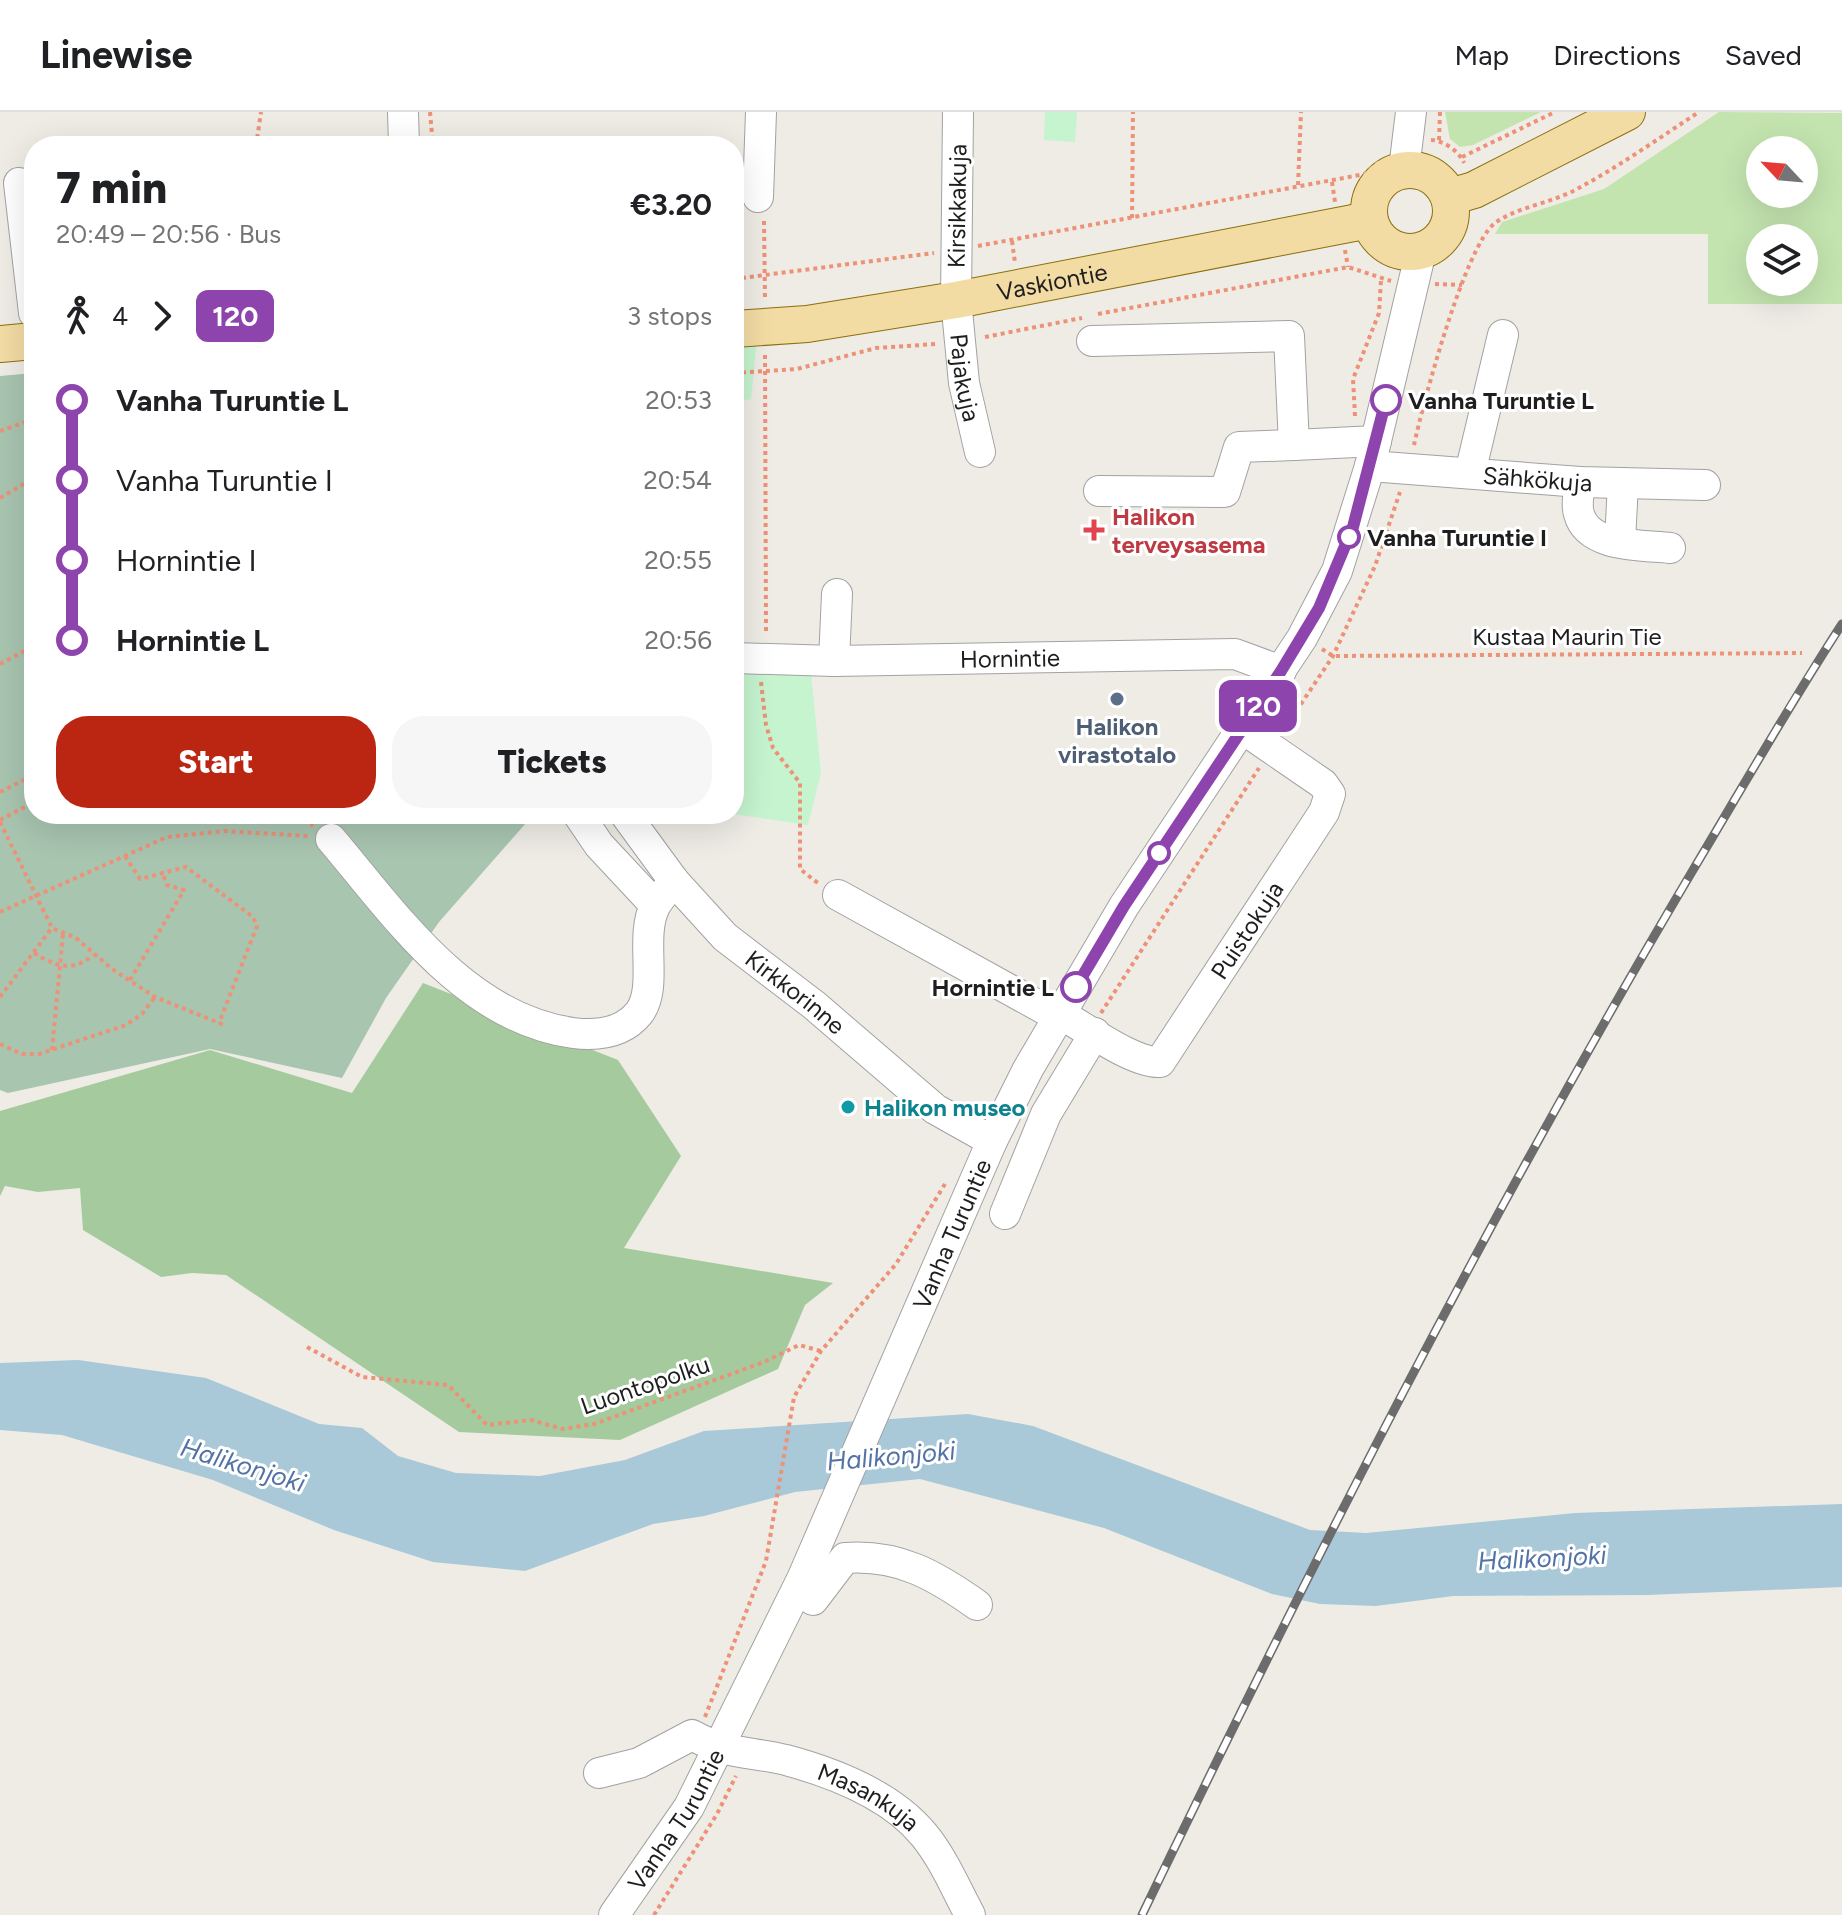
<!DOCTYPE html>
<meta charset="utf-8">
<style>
:root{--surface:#fff;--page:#f6f6f6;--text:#202124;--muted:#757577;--line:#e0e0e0;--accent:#ba2612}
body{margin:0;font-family:Figtree,sans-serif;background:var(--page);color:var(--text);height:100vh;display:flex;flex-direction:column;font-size:30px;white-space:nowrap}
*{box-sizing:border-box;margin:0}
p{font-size:26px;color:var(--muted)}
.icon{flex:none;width:44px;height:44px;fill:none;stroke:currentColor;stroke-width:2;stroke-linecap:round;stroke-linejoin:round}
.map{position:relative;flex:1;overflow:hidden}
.drawer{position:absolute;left:24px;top:24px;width:720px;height:688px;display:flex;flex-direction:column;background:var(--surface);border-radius:32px;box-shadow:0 8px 32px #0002}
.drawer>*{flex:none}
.badge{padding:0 16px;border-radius:12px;font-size:28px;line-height:52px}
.needle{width:52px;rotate:296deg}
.controls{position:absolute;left:1746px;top:24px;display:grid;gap:16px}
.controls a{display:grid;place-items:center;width:72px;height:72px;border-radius:50%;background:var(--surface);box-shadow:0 8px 32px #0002;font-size:40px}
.map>.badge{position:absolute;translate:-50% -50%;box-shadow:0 0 0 4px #fff}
.legs{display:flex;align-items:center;gap:12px;height:88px;padding:0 32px;font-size:26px}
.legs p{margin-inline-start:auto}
.summary{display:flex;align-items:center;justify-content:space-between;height:136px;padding:0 32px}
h1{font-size:44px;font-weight:800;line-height:60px}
.action{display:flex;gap:16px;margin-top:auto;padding:16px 32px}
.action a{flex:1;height:92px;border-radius:32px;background:var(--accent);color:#fff;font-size:32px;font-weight:800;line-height:92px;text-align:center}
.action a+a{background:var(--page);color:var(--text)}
ul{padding:0 32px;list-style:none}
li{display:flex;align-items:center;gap:28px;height:80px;font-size:30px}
li i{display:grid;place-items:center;width:12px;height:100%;margin:0 10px;background:currentColor}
li i::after{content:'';width:20px;height:20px;margin:-10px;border:6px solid;border-radius:50%;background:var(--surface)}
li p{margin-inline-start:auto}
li:first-child i{background:linear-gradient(#0000 50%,currentColor 0)}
li:last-child i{background:linear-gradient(currentColor 50%,#0000 0)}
header{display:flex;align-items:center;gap:48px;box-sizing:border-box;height:112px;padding:0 40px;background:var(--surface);border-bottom:2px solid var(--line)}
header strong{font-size:38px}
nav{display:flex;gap:44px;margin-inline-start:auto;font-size:28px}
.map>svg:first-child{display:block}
.grass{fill:#c3e4af;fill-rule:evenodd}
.forest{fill:#a5ca9d}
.cemetery{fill:#a8c5b0}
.park{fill:#c5f4cf}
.water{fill:#a9c8d8}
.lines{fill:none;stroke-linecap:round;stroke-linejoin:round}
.minor-casing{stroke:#a2a2a2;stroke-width:32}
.major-casing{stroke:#8a700d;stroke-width:38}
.path{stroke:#ed9177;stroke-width:4;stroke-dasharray:4 4;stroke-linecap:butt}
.minor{stroke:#fff;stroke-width:30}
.major{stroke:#f3dba4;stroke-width:36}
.rail-casing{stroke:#6c6c6c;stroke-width:9}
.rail{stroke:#fff;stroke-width:6;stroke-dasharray:18;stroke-linecap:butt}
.line-1-casing{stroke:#fff;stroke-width:18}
.line-1{stroke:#8e44ad;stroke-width:12}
.stop-1-dot{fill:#fff;stroke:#8e44ad;stroke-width:4}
.health-dot{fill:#e0444e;stroke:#fff;stroke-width:3}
.service-dot{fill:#5c6f8a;stroke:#fff;stroke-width:3}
.culture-dot{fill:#0f9aa8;stroke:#fff;stroke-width:3}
.labels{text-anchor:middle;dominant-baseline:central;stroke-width:6;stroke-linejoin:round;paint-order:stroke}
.street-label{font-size:24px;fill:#1e1e1e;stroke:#fff}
.stop-label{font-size:24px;font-weight:bold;fill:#1e1e1e;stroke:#fff;text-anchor:start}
.health-label{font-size:24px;font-weight:bold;fill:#be3a42;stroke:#fff;text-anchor:start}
.service-label{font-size:24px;font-weight:bold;fill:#4e5e75;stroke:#fff}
.culture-label{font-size:24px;font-weight:bold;fill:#0d838f;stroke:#fff;text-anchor:start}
.water-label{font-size:26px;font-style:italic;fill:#5372a5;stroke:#fff}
</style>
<header>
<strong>Linewise</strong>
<nav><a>Map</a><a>Directions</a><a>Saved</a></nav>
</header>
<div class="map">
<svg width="1842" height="1803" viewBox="0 0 1842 1803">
<rect width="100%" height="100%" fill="#eeece5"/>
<g class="grass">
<polygon points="1445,0 1541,0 1473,33 1460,35 1450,27"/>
<path d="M 1719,0 L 1842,1 L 1842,192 L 1708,192 L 1708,122 L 1495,122 L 1502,110 L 1604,77 ZM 1760,38 L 1804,38 L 1804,82 L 1760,82 ZM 1760,126 L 1804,126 L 1804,170 L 1760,170 Z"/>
</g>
<polygon class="forest" points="423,871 618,948 681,1044 624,1136 833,1171 805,1193 778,1257 620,1328 459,1320 226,1163 192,1161 161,1165 83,1118 80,1076 38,1080 5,1074 0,1084 0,999 210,938 352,981"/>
<polygon class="cemetery" points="34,261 34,702 534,702 439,810 386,886 342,966 210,937 8,981 0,978 0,264"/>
<g class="park">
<polygon points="1045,0 1077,0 1075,30 1044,28"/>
<polygon points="757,226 751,287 734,291 734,228"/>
<polygon points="734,559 811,561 821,661 808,713 734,702"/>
</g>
<polygon class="water" points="78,1248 206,1266 319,1312 362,1316 398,1344 456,1361 540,1364 625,1348 704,1319 968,1302 1033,1314 1310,1418 1366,1421 1575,1401 1842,1392 1842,1475 1647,1483 1453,1484 1376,1494 1320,1492 1272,1482 1104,1416 920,1367 795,1380 704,1404 653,1412 525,1459 433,1450 334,1418 213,1368 62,1323 0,1318 0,1251"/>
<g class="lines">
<defs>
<g id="minor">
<polyline points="403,0 404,34"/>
<path id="s1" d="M 958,0 L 956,188 L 964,271 L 980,340"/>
<polyline points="1404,57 1411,0"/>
<polyline points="19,71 34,201"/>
<polyline points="758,85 761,0"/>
<polyline points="1092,229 1289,224 1294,333 1376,329"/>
<path id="s2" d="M 1370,354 L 1580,370 L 1705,373"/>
<polyline points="1470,361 1503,223"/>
<path d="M 1580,370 C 1579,380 1576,393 1579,402 C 1588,436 1643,433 1670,436"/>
<polyline points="1099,379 1225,380 1239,335 1294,333"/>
<polyline points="1620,430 1623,371"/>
<path id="s3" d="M 734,546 L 834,549 L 1235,542 L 1281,559"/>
<polyline points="834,549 837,482"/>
<polyline points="578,702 599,733 655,793"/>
<path id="s4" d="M 625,702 L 674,769 L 725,825 L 814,893 L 935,997 L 992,1029"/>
<path d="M 331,727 C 396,804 465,906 573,921 C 597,924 623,921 639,901 C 659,875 639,826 655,794 C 660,785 668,777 674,769"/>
<polyline points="838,783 1059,905"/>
<path id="s5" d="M 1060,902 C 1085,915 1134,952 1160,950 L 1324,700 L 1330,682 L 1323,672 L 1243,617"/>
<polyline points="1005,1102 1046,1002 1095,921"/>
<path d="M 813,1488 L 845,1446 C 898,1442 935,1463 977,1493"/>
<path id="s6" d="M 599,1661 L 639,1651 L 692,1623 C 728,1643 748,1639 786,1648 C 834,1661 892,1684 924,1723 C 943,1746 956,1777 970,1803"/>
<path id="s7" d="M 614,1803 L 689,1695 L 802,1467 L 992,1029 L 1028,957 L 1124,794 L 1302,526 L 1337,459 L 1370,354 L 1421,139"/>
</g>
<g id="major">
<circle cx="1410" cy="99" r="41"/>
<polyline points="1450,85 1474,78 1627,0"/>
<path id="s8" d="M 734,217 L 807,212 L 956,188 L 1369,108"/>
<polyline points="0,232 34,229"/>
</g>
</defs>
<use href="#minor" class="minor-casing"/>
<use href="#major" class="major-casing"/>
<g class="path">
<polyline points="430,0 433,34"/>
<path d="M 1431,28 C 1443,28 1460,40 1464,51"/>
<polyline points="1439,28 1440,0"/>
<polyline points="256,34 261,0"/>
<polyline points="1462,45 1555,0"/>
<polyline points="1332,70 1335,90"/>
<polyline points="1298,73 1301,0"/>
<polyline points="1132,106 1133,0"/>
<polyline points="764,109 765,188"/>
<polyline points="1012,129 1015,151"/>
<polyline points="978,134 1365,62 1381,48"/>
<polyline points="1345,138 1348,155"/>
<polyline points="734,167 934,141"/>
<polyline points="1435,172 1462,173"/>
<polyline points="1098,202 1348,155 1391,169"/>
<polyline points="985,225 1082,206"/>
<polyline points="765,243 766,522"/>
<polyline points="734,261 797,257 876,236 936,232"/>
<polyline points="1355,304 1353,267 1379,201 1381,168"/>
<polyline points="0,319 34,307"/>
<path d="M 1414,333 C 1423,291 1465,134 1495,111 C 1517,95 1551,91 1575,78 C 1617,56 1659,26 1699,0"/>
<polyline points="0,386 34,366"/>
<polyline points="1322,537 1333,544 1802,541"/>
<polyline points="0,552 34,534"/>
<polyline points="761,570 766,613 773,636 800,671 800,757 819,772"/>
<polyline points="1283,619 1333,544 1375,454 1400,380"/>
<polyline points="0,680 34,663"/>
<polyline points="298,702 313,714"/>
<polyline points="0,708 34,690"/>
<polyline points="0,710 52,816 76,826 112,857 155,885 224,913"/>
<polyline points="125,744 140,767 186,755 253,805 257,814 219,911"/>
<polyline points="0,800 167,725 224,719 308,724"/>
<path d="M 34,841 C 55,854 72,861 93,843"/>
<polyline points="130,868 184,778 167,773 162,760"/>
<polyline points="0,885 51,817"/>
<polyline points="1101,901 1259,656"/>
<polyline points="0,932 22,942 39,942 126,913 142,902 155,885"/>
<polyline points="52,938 63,822"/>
<polyline points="307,1235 362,1265 448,1273 487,1313 531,1308 563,1317 594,1312 764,1250 799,1233 821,1239"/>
<polyline points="705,1605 766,1449 794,1285 821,1239 896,1152 945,1072"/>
<polyline points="654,1803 717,1702 736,1664"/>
</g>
<use href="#minor" class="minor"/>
<use href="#major" class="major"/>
<defs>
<path id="rail" d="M 1142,1803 C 1313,1448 1492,1097 1693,758 C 1742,676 1790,592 1842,512"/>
</defs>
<use href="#rail" class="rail-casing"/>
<use href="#rail" class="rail"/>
</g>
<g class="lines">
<defs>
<polyline id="line-1" points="1076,875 1124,794 1281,559 1319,496 1353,415 1386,288"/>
</defs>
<use href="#line-1" class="line-1-casing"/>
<use href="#line-1" class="line-1"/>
</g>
<g class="stop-1-dot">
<circle cx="1386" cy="288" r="14"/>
<circle cx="1349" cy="425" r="10"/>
<circle cx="1159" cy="741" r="10"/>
<circle cx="1076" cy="875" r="14"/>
</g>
<path class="health-dot" d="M1090 406h8v8h8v8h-8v8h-8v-8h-8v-8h8z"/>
<circle class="service-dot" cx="1117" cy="587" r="8"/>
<circle class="culture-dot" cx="848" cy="995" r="8"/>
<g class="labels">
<g class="street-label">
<text transform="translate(957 94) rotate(-89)">Kirsikkakuja</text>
<text stroke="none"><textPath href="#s8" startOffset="322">Vaskiontie</textPath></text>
<text stroke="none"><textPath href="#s1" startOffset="266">Pajakuja</textPath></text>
<text stroke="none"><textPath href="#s2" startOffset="168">Sähkökuja</textPath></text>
<text x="1567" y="524">Kustaa Maurin Tie</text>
<text stroke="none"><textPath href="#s3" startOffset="276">Hornintie</textPath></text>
<text stroke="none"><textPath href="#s5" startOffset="270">Puistokuja</textPath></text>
<text stroke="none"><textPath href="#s4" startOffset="248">Kirkkorinne</textPath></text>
<text stroke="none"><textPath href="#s7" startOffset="762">Vanha Turuntie</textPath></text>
<text transform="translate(645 1273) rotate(-19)">Luontopolku</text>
<text stroke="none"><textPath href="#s6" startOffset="290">Masankuja</textPath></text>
<text stroke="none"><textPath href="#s7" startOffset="114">Vanha Turuntie</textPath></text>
</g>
<g class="stop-label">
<text x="1408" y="288">Vanha Turuntie L</text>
<text x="1367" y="425">Vanha Turuntie I</text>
<text x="1054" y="875" text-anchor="end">Hornintie L</text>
</g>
<g class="health-label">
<text x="1112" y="404">Halikon<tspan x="1112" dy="28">terveysasema</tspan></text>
</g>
<g class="service-label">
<text x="1117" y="614">Halikon<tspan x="1117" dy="28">virastotalo</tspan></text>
</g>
<g class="culture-label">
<text x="864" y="995">Halikon museo</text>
</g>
<g class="water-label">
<text transform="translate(891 1344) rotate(-5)">Halikonjoki</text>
<text transform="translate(243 1353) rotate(17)">Halikonjoki</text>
<text transform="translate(1542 1446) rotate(-3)">Halikonjoki</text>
</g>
</g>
</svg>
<div class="controls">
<a><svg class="needle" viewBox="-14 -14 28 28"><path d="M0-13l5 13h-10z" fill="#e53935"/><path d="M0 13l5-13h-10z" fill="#757577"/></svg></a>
<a><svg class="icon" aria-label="layers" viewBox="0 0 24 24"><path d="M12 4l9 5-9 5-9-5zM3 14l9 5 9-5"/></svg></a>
</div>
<b class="badge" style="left:1258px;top:594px;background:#8e44ad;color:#fff">120</b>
<section class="drawer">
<div class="summary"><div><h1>7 min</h1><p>20:49 – 20:56 · Bus</p></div><b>€3.20</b></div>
<div class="legs"><svg class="icon" aria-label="walk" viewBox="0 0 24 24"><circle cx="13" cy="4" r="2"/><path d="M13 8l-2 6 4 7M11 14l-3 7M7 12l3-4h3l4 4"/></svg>4<svg class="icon" aria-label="forward" viewBox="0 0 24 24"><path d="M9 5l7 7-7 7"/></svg><b class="badge" style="background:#8e44ad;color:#fff">120</b><p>3 stops</p></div>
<ul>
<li><i style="color:#8e44ad"></i><b>Vanha Turuntie L</b><p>20:53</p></li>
<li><i style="color:#8e44ad"></i><span>Vanha Turuntie I</span><p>20:54</p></li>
<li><i style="color:#8e44ad"></i><span>Hornintie I</span><p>20:55</p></li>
<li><i style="color:#8e44ad"></i><b>Hornintie L</b><p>20:56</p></li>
</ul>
<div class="action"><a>Start</a><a>Tickets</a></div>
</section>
</div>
